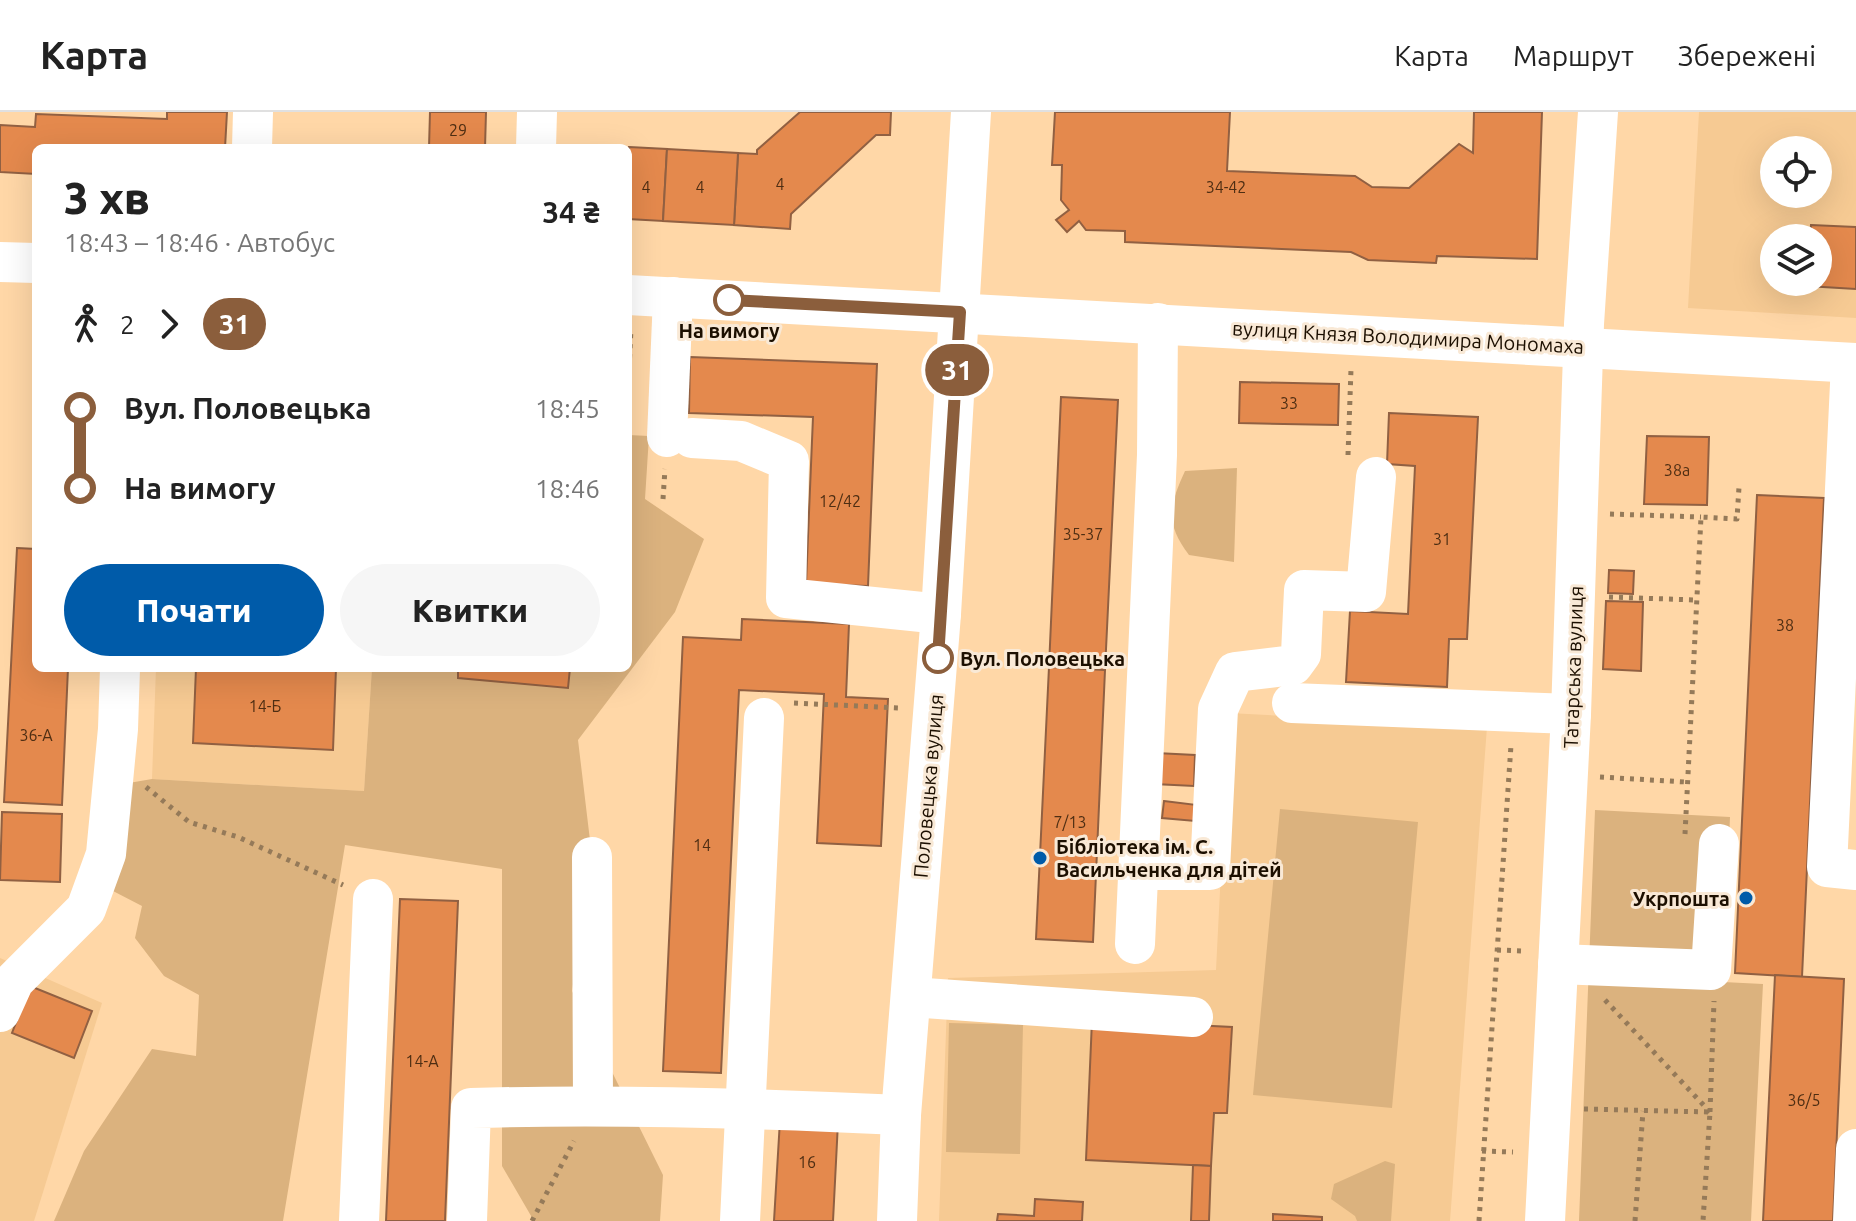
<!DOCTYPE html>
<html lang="uk">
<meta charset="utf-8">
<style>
:root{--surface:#fff;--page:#f6f6f6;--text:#222;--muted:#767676;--line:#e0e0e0;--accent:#005ba9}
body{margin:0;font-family:Ubuntu,sans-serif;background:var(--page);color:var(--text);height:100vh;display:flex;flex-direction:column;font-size:30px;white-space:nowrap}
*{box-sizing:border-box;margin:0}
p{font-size:26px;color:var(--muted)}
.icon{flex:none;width:44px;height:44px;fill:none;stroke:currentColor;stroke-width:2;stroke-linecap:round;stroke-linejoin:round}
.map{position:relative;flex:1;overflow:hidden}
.drawer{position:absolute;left:32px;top:32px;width:600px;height:528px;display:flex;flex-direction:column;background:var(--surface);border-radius:12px;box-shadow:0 8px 32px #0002}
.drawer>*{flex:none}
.badge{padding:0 16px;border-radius:26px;font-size:28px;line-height:52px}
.buttons{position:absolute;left:1760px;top:24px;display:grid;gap:16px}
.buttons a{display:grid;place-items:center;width:72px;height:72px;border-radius:50%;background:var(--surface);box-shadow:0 8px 32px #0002;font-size:40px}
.map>.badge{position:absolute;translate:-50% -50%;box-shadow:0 0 0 4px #fff}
.legs{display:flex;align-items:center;gap:12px;height:88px;padding:0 32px;font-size:26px}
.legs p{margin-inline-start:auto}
.head{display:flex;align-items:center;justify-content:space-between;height:136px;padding:0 32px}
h1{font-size:44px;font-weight:800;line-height:60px}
.primary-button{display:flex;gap:16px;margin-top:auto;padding:16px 32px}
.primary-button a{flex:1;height:92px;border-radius:48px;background:var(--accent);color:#fff;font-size:32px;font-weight:800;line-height:92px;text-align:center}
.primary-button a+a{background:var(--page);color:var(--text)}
ul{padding:0 32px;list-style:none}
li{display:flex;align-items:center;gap:28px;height:80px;font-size:30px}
li i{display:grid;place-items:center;width:12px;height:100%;margin:0 10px;background:currentColor}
li i::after{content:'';width:20px;height:20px;margin:-10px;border:6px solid;border-radius:50%;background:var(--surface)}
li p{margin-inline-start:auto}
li:first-child i{background:linear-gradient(#0000 50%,currentColor 0)}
li:last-child i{background:linear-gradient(currentColor 50%,#0000 0)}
header{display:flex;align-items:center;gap:48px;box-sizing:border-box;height:112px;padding:0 40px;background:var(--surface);border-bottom:2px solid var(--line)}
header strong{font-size:38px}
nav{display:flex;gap:44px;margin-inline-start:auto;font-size:28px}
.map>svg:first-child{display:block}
.built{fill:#f6ca93;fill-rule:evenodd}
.green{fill:#dbb27e}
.building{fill:#e4894d;stroke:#916042;stroke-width:2}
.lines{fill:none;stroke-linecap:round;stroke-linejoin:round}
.path{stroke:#957a59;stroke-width:5;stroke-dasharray:4 6;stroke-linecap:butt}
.minor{stroke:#fff;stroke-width:40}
.line-1-casing{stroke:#fff;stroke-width:18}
.line-1{stroke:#8b5e3c;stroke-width:12}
.stop-1-dot{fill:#fff;stroke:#8b5e3c;stroke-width:4}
.poi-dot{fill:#005ba9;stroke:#f9e9d6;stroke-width:3}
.labels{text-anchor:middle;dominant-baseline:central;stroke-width:6;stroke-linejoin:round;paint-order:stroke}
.number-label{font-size:16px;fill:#4e2e13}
.stop-label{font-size:20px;font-weight:bold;fill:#1c0f00;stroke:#f9e9d6}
.street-label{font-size:20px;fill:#1c0f00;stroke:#f9e9d6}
.poi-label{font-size:20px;font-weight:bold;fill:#1c0f00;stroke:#f9e9d6;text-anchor:start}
</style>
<header>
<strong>Карта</strong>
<nav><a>Карта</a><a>Маршрут</a><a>Збережені</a></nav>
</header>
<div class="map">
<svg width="1856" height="1109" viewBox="0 0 1856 1109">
<rect width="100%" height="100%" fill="#ffd7a7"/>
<g class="built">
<path d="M 1699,0 L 1856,0 L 1856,206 L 1688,196 ZM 1774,38 L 1818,38 L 1818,82 L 1774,82 ZM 1774,126 L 1818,126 L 1818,170 L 1774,170 Z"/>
<polygon points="156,556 372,556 364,679 152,667"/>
<polygon points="1229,601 1487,615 1450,1109 939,1109 948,866 1216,858"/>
<polygon points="0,846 102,891 34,1109 0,1109"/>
</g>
<g class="green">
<polygon points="628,323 649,324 645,387 704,427 675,500 578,628 592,745 572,879 663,1063 660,1109 534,1109 502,1054 502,757 345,733 283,1109 54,1109 84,1039 152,937 196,944 199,883 164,864 135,826 142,794 113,779 123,672 152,667 364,679 372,556 628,556"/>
<path d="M 1237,356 L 1234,450 L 1189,443 C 1165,411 1169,394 1185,359 Z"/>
<polygon points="1280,697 1418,710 1392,996 1253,983"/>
<polygon points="1595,698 1730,705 1723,870 1763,872 1751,1109 1579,1109"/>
<polygon points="949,911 1023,913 1020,1042 946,1040"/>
<polygon points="1385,1049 1395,1052 1391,1109 1357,1109 1355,1104 1331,1087 1334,1072"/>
</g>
<g class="building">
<polygon points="167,0 227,0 225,36 36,36 36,62 0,60 0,13 35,15 36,2 167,7"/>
<polygon points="430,0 486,0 485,36 429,36"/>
<polygon points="800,0 891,0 890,23 876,23 791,102 790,117 734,113 738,41 757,42 757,38"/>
<polygon points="1055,0 1230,0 1227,59 1355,64 1372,75 1409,76 1459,32 1473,41 1474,0 1542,0 1537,147 1437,144 1436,151 1368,148 1351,140 1125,130 1125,119 1086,118 1079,109 1067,120 1056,108 1069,98 1061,88 1062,53 1052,53"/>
<polygon points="629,35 667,37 663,109 628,107"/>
<polygon points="667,37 738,41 734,113 663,109"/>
<polygon points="1811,113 1856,115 1856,177 1807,174 1808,170 1818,170 1818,126 1810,126"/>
<polygon points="690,245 877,252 868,474 806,472 813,305 689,301"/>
<polygon points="1240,270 1339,272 1338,313 1239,311"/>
<polygon points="1061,285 1118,288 1105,558 1049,555"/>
<polygon points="1389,301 1478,305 1467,527 1449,527 1447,575 1346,570 1350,499 1408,502 1415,354 1387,352"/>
<polygon points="1647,324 1709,325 1707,393 1644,392"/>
<polygon points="1757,383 1824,386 1802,865 1735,861"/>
<polygon points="17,436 36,437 36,556 68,556 62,693 4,690"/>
<polygon points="1609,458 1634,459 1633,482 1608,481"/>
<polygon points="1606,489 1643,490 1641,559 1603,557"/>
<polygon points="742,507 849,512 846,585 888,587 881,734 817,731 824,582 739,578 721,961 663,959 683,525 741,528"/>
<polygon points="1049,555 1105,558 1093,830 1036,827"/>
<polygon points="196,556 336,556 333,638 193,631"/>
<polygon points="458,556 570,556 568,576 458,566"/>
<polygon points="1156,641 1195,643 1194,674 1154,672"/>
<polygon points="1164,689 1197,693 1195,709 1162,706"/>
<polygon points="2,700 62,702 60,770 0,768"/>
<polygon points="400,787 458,789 445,1109 386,1109"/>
<polygon points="1775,863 1844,867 1833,1109 1763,1109"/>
<polygon points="30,874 92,899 74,946 12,921"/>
<polygon points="1092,908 1232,915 1227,1001 1214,1001 1211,1054 1086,1048"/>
<polygon points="780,1008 838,1010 833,1109 774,1109"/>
<polygon points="1193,1053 1211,1054 1209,1109 1191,1109"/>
<polygon points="1035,1087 1083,1090 1082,1109 997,1109 998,1102 1034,1104"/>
<polygon points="1273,1102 1322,1105 1322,1109 1273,1109"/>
</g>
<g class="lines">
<g class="path">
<polyline points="628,276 631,217"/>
<polyline points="1348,343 1351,257"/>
<polyline points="663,387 665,357"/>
<polyline points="1610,402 1701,405"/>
<polyline points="1609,485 1696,488"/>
<polyline points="794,591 900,596"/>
<polyline points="1600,665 1686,670"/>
<polyline points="146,675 189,710 238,725 343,773"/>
<polyline points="1685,722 1701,405 1737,407 1739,375"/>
<polyline points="1497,838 1524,839"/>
<polyline points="1605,888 1710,1000"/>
<polyline points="1584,997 1710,1000 1703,1109"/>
<polyline points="1710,1000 1714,889"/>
<polyline points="1482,1039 1513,1040"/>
<polyline points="532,1109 574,1029"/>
<polyline points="1479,1109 1511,633"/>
<polyline points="1635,1109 1643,999"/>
</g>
<g class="minor">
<polyline points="252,36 253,0"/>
<polyline points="536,36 537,0"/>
<polyline points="0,150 36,151"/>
<polyline points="628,183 1856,251"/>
<polyline points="1851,251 1827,755 1856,758"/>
<polyline points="667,325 673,185"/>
<polyline points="692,326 741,329 789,349 786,486 941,502"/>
<polyline points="1292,591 1571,602"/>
<polyline points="592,745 593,993"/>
<polyline points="1140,758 1210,758 1218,597 1235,560 1293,553 1301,542 1304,478 1366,480 1376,365"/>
<polyline points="1135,832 1157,343 1158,211"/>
<polyline points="1558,852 1711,858 1719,732"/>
<polyline points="911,885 1193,905"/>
<polyline points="0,900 14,869 86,797 106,742 118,617 120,556"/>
<polyline points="359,1109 373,787"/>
<path d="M 467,1109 L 471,996 C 615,992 758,996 901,1003"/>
<polyline points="740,1109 764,606"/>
<polyline points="897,1109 901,1003 941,502 971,0"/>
<polyline points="1545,1109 1571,602 1584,212 1598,0"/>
<polyline points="1853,1109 1856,1037"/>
</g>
</g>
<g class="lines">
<defs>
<polyline id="line-1" points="729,188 960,200 938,546"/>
</defs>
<use href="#line-1" class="line-1-casing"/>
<use href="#line-1" class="line-1"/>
</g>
<g class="stop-1-dot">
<circle cx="729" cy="188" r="14"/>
<circle cx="938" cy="546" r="14"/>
</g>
<g class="poi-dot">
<circle cx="1040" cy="746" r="8"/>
<circle cx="1746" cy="786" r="8"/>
</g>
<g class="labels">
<g class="number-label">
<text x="458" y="18">29</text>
<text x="780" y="72">4</text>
<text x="646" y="75">4</text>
<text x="700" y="75">4</text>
<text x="1226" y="75">34-42</text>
<text x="1289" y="291">33</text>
<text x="1677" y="358">38а</text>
<text x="840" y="389">12/42</text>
<text x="1083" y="422">35-37</text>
<text x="1442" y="427">31</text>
<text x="1785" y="513">38</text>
<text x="265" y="594">14-Б</text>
<text x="36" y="623">36-А</text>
<text x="1070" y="710">7/13</text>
<text x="702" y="733">14</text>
<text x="422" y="949">14-А</text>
<text x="1804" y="988">36/5</text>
<text x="807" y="1050">16</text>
</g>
<g class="stop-label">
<text x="729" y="218">На вимогу</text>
<text x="960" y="546" text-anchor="start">Вул. Половецька</text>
</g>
<g class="street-label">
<text transform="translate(1408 225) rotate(3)">вулиця Князя Володимира Мономаха</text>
<text transform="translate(1573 555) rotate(-88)">Татарська вулиця</text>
<text transform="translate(928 674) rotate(-85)">Половецька вулиця</text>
</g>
<g class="poi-label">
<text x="1056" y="734">Бібліотека ім. С.<tspan x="1056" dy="23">Васильченка для дітей</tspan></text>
<text x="1730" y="786" text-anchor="end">Укрпошта</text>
</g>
</g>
</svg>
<div class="buttons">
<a><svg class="icon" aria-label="locate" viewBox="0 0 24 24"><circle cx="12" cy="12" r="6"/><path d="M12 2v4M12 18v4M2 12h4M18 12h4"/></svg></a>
<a><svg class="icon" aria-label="layers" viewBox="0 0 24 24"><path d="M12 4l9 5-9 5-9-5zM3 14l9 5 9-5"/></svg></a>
</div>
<b class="badge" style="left:957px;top:258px;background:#8b5e3c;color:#fff">31</b>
<section class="drawer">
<div class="head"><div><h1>3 хв</h1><p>18:43 – 18:46 · Автобус</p></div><b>34 ₴</b></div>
<div class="legs"><svg class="icon" aria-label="walk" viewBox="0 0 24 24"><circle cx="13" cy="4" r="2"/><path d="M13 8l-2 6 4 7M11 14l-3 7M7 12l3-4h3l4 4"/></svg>2<svg class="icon" aria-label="forward" viewBox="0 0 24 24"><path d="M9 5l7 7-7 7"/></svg><b class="badge" style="background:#8b5e3c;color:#fff">31</b></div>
<ul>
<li><i style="color:#8b5e3c"></i><b>Вул. Половецька</b><p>18:45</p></li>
<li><i style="color:#8b5e3c"></i><b>На вимогу</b><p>18:46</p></li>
</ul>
<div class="primary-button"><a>Почати</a><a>Квитки</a></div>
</section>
</div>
